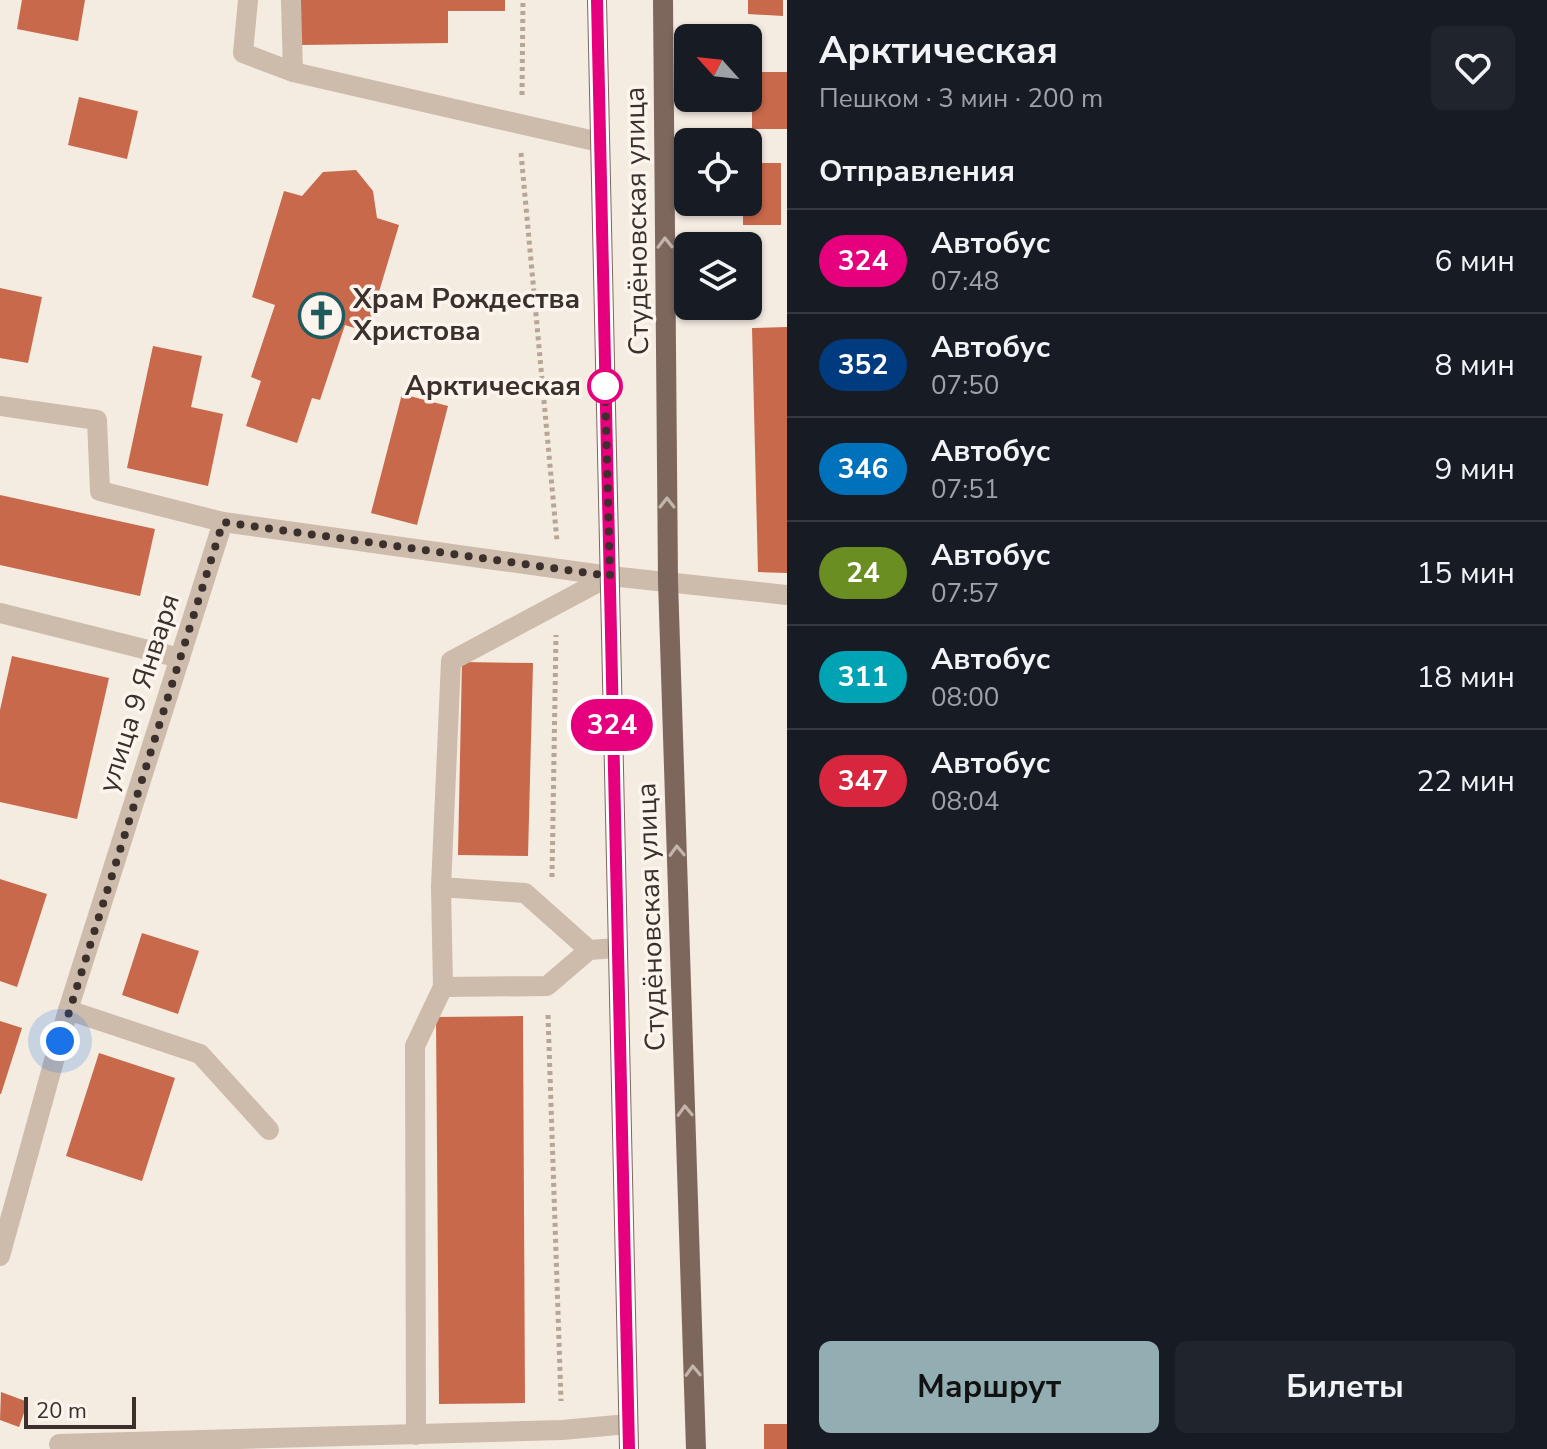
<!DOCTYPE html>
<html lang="ru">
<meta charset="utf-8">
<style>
:root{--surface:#171b24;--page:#20242c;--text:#f1f3f6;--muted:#9ea1a6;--line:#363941;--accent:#92aeb2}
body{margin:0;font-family:"Nunito Sans",sans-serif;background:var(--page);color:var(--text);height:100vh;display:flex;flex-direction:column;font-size:30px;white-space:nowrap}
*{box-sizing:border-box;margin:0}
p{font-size:26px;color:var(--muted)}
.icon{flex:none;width:44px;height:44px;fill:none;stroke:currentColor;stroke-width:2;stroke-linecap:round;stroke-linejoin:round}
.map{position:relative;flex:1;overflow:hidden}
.sheet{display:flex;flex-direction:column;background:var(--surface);width:760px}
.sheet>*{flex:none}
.badge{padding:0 16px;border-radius:26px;font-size:28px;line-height:52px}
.needle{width:52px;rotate:297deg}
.tools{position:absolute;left:674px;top:24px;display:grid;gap:16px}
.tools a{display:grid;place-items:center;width:88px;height:88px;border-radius:12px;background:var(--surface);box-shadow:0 2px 6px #0004;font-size:40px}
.scale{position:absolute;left:24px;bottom:20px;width:112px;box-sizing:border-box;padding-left:8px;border:4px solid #3b302b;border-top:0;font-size:22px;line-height:28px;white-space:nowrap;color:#3b302b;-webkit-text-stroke:6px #fbf5ee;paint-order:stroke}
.you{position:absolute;width:40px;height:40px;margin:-20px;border:6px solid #fff;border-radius:50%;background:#1a73e8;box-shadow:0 0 0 12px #1a73e833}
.map>.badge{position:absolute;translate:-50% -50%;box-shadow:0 0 0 4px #fff}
h2{padding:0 32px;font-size:30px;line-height:72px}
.round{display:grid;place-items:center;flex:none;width:84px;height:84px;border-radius:12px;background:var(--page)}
.headline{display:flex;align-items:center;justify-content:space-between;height:136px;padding:0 32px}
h1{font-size:38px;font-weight:700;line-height:60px}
.primary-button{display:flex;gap:16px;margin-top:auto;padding:16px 32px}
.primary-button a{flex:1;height:92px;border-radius:12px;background:var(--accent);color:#111;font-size:32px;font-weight:700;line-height:92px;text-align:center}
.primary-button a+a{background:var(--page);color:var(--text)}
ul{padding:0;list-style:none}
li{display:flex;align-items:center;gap:24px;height:104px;padding:0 32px;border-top:2px solid var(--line)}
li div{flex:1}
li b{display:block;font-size:30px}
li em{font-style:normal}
li .badge{min-width:88px;font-weight:700;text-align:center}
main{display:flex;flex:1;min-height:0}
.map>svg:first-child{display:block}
.building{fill:#c8694b}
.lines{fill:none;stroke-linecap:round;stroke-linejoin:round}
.path{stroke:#b9a596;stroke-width:5;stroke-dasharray:4 4;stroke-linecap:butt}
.lane{stroke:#cdbbac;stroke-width:20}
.street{stroke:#cdbbac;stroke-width:20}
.primary{stroke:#7d675c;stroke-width:20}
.oneway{stroke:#c2b5ac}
.line-casing{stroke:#fff;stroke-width:18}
.line{stroke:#e6007e;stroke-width:12}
.walk{stroke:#3b302b;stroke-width:8;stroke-dasharray:0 14.4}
.stop-dot{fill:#fff;stroke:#e6007e;stroke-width:4}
.labels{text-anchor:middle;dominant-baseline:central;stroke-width:7;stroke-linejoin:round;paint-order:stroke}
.street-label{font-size:28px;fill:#3b302b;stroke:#fbf5ee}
.poi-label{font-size:28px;font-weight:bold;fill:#3b302b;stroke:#fbf5ee;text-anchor:start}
.stop-label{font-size:28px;font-weight:bold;fill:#3b302b;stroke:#fbf5ee;text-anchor:end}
</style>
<main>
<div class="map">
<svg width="787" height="1449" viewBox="0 0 787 1449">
<rect width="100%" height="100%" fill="#f4ebe1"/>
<g class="building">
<polygon points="22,0 85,0 78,41 17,29"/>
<polygon points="300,0 505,0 505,11 448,11 448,43 301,45"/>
<polygon points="748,0 783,0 783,16 748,14"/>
<rect x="752" y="72" width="35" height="57"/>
<polygon points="79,97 138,111 127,159 68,145"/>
<polygon points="748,163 781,163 781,225 743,225 743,202 748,202"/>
<polygon points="356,170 373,191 377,218 399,225 367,332 345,325 320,400 312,398 297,443 246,426 261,381 251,377 275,305 252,297 284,191 302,196 323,172"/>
<polygon points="0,288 42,297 28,363 0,358"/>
<polygon points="787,327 787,573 758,572 752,328"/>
<polygon points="153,346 202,356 191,407 223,414 208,486 127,468"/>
<polygon points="402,394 448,406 417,525 371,513"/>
<polygon points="0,495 155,529 140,596 0,565"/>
<polygon points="12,656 109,678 77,819 0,802 0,710"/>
<polygon points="462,662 533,663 528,856 458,855"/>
<polygon points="0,879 47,894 17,987 0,981"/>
<polygon points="142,933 199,951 178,1014 122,995"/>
<polygon points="523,1016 525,1403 439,1404 436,1017"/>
<polygon points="0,1021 22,1028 1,1094 0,1094"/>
<polygon points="99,1053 175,1078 142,1181 66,1156"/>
<polygon points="1,1392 28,1402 19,1427 0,1420"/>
<rect x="764" y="1424" width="23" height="25"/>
</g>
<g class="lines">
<g class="path">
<polyline points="522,95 523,0"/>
<polyline points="521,153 557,541"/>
<polyline points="552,877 556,635"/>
<polyline points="548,1015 561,1401"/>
</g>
<g class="lane">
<polyline points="248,0 243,53 293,72 599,142"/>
<polyline points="291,0 293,72"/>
<polyline points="0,406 97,420 100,491 223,522"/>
<polyline points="0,613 180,658"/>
<polyline points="441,887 451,661 610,576"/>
<polyline points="443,987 441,887 525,893 589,950"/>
<polyline points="68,1010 200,1054 269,1130"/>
<polyline points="416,1435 415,1046 443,987 547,986 589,950 616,948"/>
<polyline points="59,1444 562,1430 628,1424"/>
</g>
<polyline class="street" points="0,1256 68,1010 223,522 610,576 787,595"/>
<g class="primary">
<polyline points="597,0 629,1449"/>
<polyline points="663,0 668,581 696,1449"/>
</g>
</g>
<defs><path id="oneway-chevron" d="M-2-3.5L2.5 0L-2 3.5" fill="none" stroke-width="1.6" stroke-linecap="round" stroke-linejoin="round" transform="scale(2)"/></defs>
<g class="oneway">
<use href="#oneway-chevron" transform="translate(665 243) rotate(-91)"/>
<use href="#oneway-chevron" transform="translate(667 503) rotate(-90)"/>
<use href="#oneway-chevron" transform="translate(677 851) rotate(-92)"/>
<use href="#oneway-chevron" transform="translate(685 1111) rotate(-92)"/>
<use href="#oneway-chevron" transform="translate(693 1371) rotate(-92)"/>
</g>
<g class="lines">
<defs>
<polyline id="line" points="597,0 629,1449"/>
</defs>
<use href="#line" class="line-casing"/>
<use href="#line" class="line"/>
<polyline class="walk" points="60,1041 223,522 610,576 605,386"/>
</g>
<defs>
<symbol id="church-ring" viewBox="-11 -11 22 22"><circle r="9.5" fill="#fbf5ee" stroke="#1f5a5e" stroke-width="1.5"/><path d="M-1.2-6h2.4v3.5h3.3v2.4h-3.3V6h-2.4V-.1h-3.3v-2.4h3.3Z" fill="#1f5a5e"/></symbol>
</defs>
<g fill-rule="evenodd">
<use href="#church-ring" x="296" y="290" width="51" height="51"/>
</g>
<circle class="stop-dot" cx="605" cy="386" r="16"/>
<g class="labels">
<g class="street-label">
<text transform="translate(637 221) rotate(-91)">Студёновская улица</text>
<text transform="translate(139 693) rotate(-72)">улица 9 Января</text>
<text transform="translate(651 917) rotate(-92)">Студёновская улица</text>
</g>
<g class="poi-label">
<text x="353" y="299">Храм Рождества<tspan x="353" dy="32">Христова</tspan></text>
</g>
<g class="stop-label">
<text x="581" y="386">Арктическая</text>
</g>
</g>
</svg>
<div class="tools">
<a><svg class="needle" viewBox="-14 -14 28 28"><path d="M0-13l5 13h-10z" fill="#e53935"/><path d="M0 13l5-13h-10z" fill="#9ea1a6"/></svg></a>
<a><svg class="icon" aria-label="locate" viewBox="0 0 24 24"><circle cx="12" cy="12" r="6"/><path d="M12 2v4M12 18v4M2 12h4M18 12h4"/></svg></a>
<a><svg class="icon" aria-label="layers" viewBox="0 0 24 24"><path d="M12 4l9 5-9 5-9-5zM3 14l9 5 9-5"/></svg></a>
</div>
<div class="scale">20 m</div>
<div class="you" style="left:60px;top:1041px"></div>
<b class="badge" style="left:612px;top:725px;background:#e6007e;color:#fff">324</b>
</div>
<section class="sheet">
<div class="headline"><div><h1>Арктическая</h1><p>Пешком · 3 мин · 200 m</p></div><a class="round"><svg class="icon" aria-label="heart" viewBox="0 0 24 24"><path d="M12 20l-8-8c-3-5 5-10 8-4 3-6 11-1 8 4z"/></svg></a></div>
<h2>Отправления</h2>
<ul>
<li><span class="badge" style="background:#e6007e;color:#fff">324</span><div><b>Автобус</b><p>07:48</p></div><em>6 мин</em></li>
<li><span class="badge" style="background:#003b80;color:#fff">352</span><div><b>Автобус</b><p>07:50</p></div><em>8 мин</em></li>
<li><span class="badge" style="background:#0072bc;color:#fff">346</span><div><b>Автобус</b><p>07:51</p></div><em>9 мин</em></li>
<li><span class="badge" style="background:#6b8e23;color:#fff">24</span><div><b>Автобус</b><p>07:57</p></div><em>15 мин</em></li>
<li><span class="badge" style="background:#00a3b4;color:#fff">311</span><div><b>Автобус</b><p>08:00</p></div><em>18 мин</em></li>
<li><span class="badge" style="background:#d7263d;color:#fff">347</span><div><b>Автобус</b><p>08:04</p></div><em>22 мин</em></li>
</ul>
<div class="primary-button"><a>Маршрут</a><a>Билеты</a></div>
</section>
</main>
